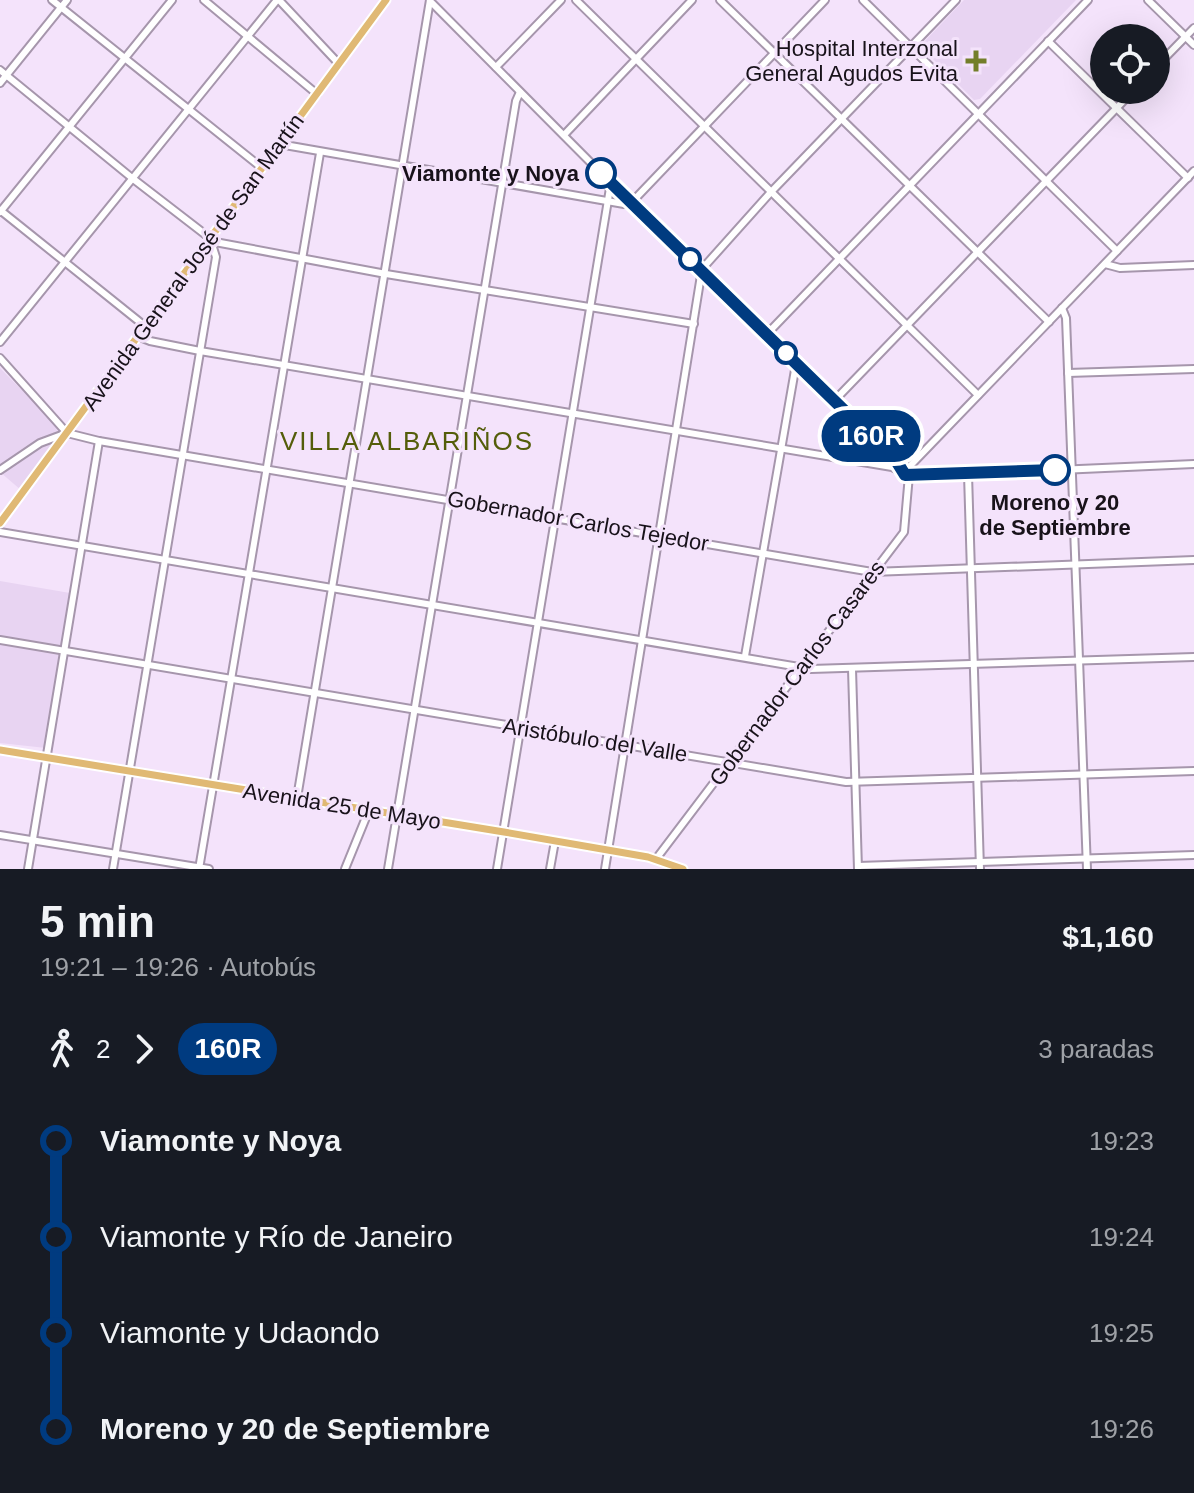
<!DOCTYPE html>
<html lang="es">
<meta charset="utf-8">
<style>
:root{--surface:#171b24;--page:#242831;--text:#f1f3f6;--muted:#9ea1a6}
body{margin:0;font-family:Arial,sans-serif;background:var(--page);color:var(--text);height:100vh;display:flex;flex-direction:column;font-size:30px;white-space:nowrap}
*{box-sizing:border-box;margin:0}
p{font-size:26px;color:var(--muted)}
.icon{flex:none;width:44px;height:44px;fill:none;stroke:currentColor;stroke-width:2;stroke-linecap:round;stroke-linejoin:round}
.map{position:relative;height:869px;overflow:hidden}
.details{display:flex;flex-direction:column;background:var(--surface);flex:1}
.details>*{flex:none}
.badge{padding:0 16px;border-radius:26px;font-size:28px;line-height:52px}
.tools{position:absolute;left:1090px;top:24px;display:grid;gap:16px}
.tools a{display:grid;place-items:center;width:80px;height:80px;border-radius:50%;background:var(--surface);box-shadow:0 8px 32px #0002;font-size:40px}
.map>.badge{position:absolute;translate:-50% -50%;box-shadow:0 0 0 4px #fff}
.legs{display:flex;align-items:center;gap:12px;height:88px;padding:0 40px;font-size:26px}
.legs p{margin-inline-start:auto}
.head{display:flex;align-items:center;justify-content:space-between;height:136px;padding:0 40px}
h1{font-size:44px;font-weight:700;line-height:60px}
ul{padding:0 40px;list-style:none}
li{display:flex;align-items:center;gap:28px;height:96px;font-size:30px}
li i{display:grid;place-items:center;width:12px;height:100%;margin:0 10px;background:currentColor}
li i::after{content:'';width:20px;height:20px;margin:-10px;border:6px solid;border-radius:50%;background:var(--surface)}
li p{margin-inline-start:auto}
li:first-child i{background:linear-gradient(#0000 50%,currentColor 0)}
li:last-child i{background:linear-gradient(currentColor 50%,#0000 0)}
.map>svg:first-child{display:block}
.built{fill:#e8d4f2}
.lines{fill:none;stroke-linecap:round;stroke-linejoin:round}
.minor-casing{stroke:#a696ac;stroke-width:10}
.major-casing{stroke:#fff;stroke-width:11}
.minor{stroke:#fff;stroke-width:6}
.major{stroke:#e0b974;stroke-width:7}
.line-1-casing{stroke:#fff;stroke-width:18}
.line-1{stroke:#003b80;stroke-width:12}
.poi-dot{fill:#737e2a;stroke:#f4e3fb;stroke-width:3}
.stop-1-dot{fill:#fff;stroke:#003b80;stroke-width:4}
.labels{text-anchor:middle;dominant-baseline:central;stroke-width:6;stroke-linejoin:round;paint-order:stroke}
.poi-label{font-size:22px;fill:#18121a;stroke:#f4e3fb;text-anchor:end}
.stop-label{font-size:22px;font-weight:bold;fill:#18121a;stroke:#f4e3fb;text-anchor:end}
.street-label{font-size:22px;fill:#18121a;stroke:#f4e3fb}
.quarter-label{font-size:26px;letter-spacing:2px;fill:#545d0a;stroke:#f4e3fb}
</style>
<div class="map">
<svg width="1194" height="869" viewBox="0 0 1194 869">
<rect width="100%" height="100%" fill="#f4e3fb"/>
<g class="built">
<polygon points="964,0 1076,0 980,99 974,100 921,47 922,44"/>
<polygon points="0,368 63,432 21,490 0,472"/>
<polygon points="0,581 70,593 46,748 0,743"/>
</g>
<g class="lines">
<defs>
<g id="minor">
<polyline points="52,0 262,168"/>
<polyline points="204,0 317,94"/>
<polyline points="279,0 339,64"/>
<polyline points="576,0 978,395"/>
<polyline points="720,0 1049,322"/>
<polyline points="863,0 1117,251"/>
<polyline points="1148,0 1194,45"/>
<polyline points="430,1 600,172 897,462 903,474 909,475"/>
<polyline points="1048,41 1188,178"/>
<polyline points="496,67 561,0"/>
<polyline points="1156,67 1194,28"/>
<polyline points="0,70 132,178 215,242 386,274 694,324"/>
<polyline points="0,83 67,0"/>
<polyline points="564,135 692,0"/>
<polyline points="279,144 624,204 632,202"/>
<polyline points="632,202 825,0"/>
<polyline points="0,210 146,327"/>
<polyline points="0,212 172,0"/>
<polyline points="1105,264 1120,268 1194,265"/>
<polyline points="702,269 771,192 956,0"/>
<polyline points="1062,308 1066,318 1087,869"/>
<polyline points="767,334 1088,0"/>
<polyline points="140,337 150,341 200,351 892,467 902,472"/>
<polyline points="0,342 277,0"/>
<polyline points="0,358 67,433 99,441 872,572 1194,560"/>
<polyline points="1068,373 1194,369"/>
<polyline points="834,401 1134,90"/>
<polyline points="910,466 1194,171"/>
<polyline points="0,470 40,443 67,433"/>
<polyline points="911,474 968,474 1194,464"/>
<polyline points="968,474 980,869"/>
<polyline points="0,532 811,669 1194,657"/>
<polyline points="0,640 846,782 1194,771"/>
<polyline points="745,656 796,364"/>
<polyline points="852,669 858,869"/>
<polyline points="297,798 430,0"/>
<polyline points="0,835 209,869"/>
<polyline points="656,859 904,532 909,475"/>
<polyline points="858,866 1194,855"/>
<polyline points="28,869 99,441"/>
<polyline points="113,869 216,257 210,238"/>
<polyline points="199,869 320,153"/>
<polyline points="345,869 369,810"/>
<polyline points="388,869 516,101 520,92"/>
<polyline points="497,869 611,182"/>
<polyline points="550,869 555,841"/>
<polyline points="605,869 702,269"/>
</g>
<g id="major">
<polyline points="0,523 386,0"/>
<polyline points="0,750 504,832 648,857 683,869"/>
</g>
</defs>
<use href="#minor" class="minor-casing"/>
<use href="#major" class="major-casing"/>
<use href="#minor" class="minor"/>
<use href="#major" class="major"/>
</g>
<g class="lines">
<defs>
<polyline id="line-1" points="601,173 897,462 905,475 1055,470"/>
</defs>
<use href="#line-1" class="line-1-casing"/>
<use href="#line-1" class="line-1"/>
</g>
<path class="poi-dot" d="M972 49h8v8h8v8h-8v8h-8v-8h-8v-8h8z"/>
<g class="stop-1-dot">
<circle cx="601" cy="173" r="14"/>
<circle cx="690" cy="259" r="10"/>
<circle cx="786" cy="353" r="10"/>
<circle cx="1055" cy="470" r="14"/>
</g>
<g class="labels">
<g class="poi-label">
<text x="958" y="48">Hospital Interzonal<tspan x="958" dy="25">General Agudos Evita</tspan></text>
</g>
<g class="stop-label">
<text x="579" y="173">Viamonte y Noya</text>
<text x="1055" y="502" text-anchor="middle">Moreno y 20<tspan x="1055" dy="25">de Septiembre</tspan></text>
</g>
<g class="street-label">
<text transform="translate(193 262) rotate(-54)">Avenida General José de San Martín</text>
<text transform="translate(578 521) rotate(10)">Gobernador Carlos Tejedor</text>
<text transform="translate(797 673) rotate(-53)">Gobernador Carlos Casares</text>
<text transform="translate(595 740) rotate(9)">Aristóbulo del Valle</text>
<text transform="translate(342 806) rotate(9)">Avenida 25 de Mayo</text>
</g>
<g class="quarter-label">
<text x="407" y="441">VILLA ALBARIÑOS</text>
</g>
</g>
</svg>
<div class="tools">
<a><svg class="icon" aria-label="locate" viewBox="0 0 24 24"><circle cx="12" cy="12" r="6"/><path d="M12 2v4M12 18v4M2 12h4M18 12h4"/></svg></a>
</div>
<b class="badge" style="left:871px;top:436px;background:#003b80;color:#fff">160R</b>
</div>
<section class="details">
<div class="head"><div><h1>5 min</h1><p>19:21 – 19:26 · Autobús</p></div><b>$1,160</b></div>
<div class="legs"><svg class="icon" aria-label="walk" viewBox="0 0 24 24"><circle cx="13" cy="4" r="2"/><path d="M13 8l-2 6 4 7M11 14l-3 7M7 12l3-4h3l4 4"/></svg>2<svg class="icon" aria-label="forward" viewBox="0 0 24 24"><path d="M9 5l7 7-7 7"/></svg><b class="badge" style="background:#003b80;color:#fff">160R</b><p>3 paradas</p></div>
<ul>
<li><i style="color:#003b80"></i><b>Viamonte y Noya</b><p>19:23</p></li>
<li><i style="color:#003b80"></i><span>Viamonte y Río de Janeiro</span><p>19:24</p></li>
<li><i style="color:#003b80"></i><span>Viamonte y Udaondo</span><p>19:25</p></li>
<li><i style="color:#003b80"></i><b>Moreno y 20 de Septiembre</b><p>19:26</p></li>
</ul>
</section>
